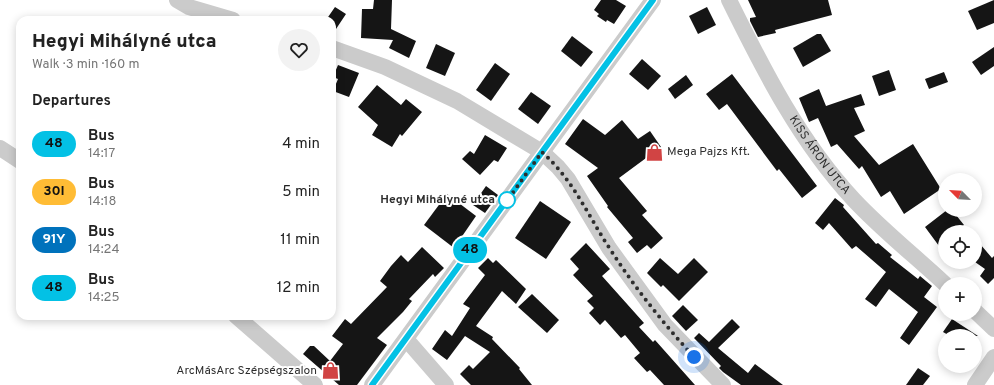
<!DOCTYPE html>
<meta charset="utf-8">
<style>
:root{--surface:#fff;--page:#f2f2f2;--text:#222;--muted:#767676}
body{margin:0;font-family:Overpass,sans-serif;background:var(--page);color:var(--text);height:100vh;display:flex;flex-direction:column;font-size:15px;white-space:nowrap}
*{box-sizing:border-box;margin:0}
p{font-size:13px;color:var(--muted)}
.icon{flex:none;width:22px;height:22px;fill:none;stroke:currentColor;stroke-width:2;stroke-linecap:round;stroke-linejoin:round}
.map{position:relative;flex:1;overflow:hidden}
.details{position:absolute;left:16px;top:16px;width:320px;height:304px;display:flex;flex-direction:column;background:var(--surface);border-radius:12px;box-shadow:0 2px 10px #0003}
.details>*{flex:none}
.badge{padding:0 8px;border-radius:13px;font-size:14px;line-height:26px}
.needle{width:26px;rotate:294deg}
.tools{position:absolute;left:938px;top:173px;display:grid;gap:8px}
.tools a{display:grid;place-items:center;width:44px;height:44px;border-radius:50%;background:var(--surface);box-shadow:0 2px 10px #0003;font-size:20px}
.you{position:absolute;width:20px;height:20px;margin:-10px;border:3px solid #fff;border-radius:50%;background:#1a73e8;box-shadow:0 0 0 6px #1a73e833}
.map>.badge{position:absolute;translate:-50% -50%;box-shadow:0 0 0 2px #fff}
h2{padding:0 16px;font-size:15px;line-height:36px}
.round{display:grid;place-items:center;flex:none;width:42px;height:42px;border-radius:21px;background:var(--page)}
.head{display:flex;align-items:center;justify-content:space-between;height:68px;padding:0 16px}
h1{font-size:19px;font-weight:800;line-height:30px}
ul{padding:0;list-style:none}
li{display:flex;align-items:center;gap:12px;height:48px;padding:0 16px}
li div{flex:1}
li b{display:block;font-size:15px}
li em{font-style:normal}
li .badge{min-width:44px;font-weight:700;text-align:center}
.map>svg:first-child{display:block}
.building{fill:#151515}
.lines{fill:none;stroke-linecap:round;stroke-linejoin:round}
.minor{stroke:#cbcbcb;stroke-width:16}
.line-casing{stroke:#fff;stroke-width:9}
.line{stroke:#03c1e5;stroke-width:6}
.walk{stroke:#2e2e2e;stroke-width:4;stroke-dasharray:0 7.2}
.stop-dot{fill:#fff;stroke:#03c1e5;stroke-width:2}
.labels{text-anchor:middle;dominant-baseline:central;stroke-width:4;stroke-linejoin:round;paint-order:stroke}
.poi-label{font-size:12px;fill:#2e2e2e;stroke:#fff;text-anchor:start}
.street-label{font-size:12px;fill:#2e2e2e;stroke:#fff}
.stop-label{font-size:12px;font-weight:bold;fill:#2e2e2e;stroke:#fff;text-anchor:end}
</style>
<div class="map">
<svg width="994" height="385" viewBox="0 0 994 385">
<rect width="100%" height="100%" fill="#fff"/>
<g class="building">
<polygon points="374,0 392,0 391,29 416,41 409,58 389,48 393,40 361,38 362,9 373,9"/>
<polygon points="601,0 616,0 626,6 614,24 607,20 606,22 597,16 599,14 594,10"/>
<polygon points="748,0 828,0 832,15 775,30 776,33 758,37 750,21 750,18 756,17"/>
<polygon points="994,0 994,23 977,30 968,11"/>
<polygon points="335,7 346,14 332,35 332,20 326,20"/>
<polygon points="707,7 716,25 698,34 689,16"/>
<polygon points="817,34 821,34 831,51 803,67 793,48"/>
<polygon points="572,36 593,52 581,67 561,51"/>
<polygon points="436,44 455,53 445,76 426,68"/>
<polygon points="994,47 994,66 981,75 972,62"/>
<polygon points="642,59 661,76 648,90 629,74"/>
<polygon points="495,63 510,74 491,101 476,90"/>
<polygon points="338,65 359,73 349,97 333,91 338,79 333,77"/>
<polygon points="889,70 896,90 879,96 872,76"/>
<polygon points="944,72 948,82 929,89 925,79"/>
<polygon points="732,74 817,186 802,198 779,169 777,171 727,104 719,110 706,94"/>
<polygon points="686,75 693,85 675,99 668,89"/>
<polygon points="377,85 401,105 406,99 422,112 402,136 400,134 392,147 372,135 378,125 358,107"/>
<polygon points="819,89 826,106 861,94 865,105 854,108 865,131 854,136 879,165 913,144 941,189 904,214 890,191 881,197 862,166 859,169 837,144 831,147 818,118 809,122 799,98"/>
<polygon points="531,92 551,106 538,124 518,109"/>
<polygon points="583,119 605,135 622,120 638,139 650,131 661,147 619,178 647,211 642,215 663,238 651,249 647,245 637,253 628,242 633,238 607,207 608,206 587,176 598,168 565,144"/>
<polygon points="485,135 507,148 498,162 494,160 480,175 462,159 470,151 474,154"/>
<polygon points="486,186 498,195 485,213 473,205"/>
<polygon points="447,194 476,216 454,248 424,225"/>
<polygon points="835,198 844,205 843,207 876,244 878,243 892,255 890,257 918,279 920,276 932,286 924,297 937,307 909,345 900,338 918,312 889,289 876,307 865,299 886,272 856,246 852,249 829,223 823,230 815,223"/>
<polygon points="540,201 571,222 546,259 515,238"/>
<polygon points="947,210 952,210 964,225 956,232 945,232 945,241 939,246 925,227"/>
<polygon points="975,238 992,258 994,256 994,278 988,284 980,276 985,269 975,262"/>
<polygon points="586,243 610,269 602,276 644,323 639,327 653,342 655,340 695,385 664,385 650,370 647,372 634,358 640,353 625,335 621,338 605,320 600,325 589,313 594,308 587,301 593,296 573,275 579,269 570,259"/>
<polygon points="422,247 444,268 435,277 433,274 409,299 412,301 403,312 377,338 387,345 357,385 339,385 303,354 310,346 314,346 330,361 343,344 332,336 345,319 351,324 387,287 380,281 391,266 401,255 408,262"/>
<polygon points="488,258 493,263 496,260 526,289 516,304 502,291 476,326 493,337 492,339 520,368 519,369 532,385 471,385 460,374 469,365 473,369 490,352 465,336 447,360 432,349 445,330 452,336 470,308 463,304 485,275 478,268"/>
<polygon points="660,258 678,274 694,258 708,272 679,301 663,285 661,287 647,273"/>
<polygon points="532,294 559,320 547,333 518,307"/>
<polygon points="683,305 698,320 686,331 672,316"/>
<polygon points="732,319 740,327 718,348 748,373 755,364 783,385 741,385 723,372 719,368 721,366 694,338 699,333 709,342"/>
<polygon points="952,319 978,336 950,336 943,332"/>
<polygon points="918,368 930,376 923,385 906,385"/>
</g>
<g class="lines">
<g class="minor">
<polyline points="177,0 189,7 233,20"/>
<path id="s1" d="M 729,0 C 764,71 800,142 854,200 C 882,230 915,256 945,284"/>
<polyline points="332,48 385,67 457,101 542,152 558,167 568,179 609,248 665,325 723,385"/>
<polyline points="0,148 20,161"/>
<polyline points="975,311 994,329"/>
<polyline points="236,316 315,385"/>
<polyline points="406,339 446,385"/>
<polyline points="372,385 653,0"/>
<polyline points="975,385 994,357"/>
</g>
</g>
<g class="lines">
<defs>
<polyline id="line" points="372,385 653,0"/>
</defs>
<use href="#line" class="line-casing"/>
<use href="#line" class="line"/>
<path class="walk" d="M 507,200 L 506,202 L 542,152 C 574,181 587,214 610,249 C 635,288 663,323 694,357"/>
</g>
<defs>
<symbol id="shop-bare" viewBox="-9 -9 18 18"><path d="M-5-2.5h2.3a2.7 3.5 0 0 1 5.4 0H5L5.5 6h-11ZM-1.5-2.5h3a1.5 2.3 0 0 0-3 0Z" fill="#d14444" stroke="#fff" stroke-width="2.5" paint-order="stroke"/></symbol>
</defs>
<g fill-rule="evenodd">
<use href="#shop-bare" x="642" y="140" width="25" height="25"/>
<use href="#shop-bare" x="318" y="358" width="25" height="25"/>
</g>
<circle class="stop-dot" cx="507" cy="200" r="8"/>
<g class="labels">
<g class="poi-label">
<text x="667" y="152">Mega Pajzs Kft.</text>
<text x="317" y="371" text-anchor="end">ArcMásArc Szépségszalon</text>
</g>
<g class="street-label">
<text stroke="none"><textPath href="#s1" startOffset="180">KISS ÁRON UTCA</textPath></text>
</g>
<g class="stop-label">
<text x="495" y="200">Hegyi Mihályné utca</text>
</g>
</g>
</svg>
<div class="tools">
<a><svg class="needle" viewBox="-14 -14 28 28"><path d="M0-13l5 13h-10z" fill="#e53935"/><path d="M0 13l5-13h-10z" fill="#767676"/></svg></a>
<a><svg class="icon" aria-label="locate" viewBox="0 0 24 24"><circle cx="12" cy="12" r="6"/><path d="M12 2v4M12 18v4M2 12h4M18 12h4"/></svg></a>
<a>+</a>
<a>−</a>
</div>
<div class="you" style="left:694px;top:357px"></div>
<b class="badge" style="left:470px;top:250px;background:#03c1e5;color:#111">48</b>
<section class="details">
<div class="head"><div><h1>Hegyi Mihályné utca</h1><p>Walk · 3 min · 160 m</p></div><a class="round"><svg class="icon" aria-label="heart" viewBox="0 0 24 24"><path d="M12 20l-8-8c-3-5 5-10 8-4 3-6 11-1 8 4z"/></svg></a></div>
<h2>Departures</h2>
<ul>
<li><span class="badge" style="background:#03c1e5;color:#111">48</span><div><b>Bus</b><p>14:17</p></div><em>4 min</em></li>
<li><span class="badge" style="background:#ffbc35;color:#111">30I</span><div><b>Bus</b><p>14:18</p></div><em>5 min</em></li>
<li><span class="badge" style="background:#0072bc;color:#fff">91Y</span><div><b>Bus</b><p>14:24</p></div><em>11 min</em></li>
<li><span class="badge" style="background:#03c1e5;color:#111">48</span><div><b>Bus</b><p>14:25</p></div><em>12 min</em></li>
</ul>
</section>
</div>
